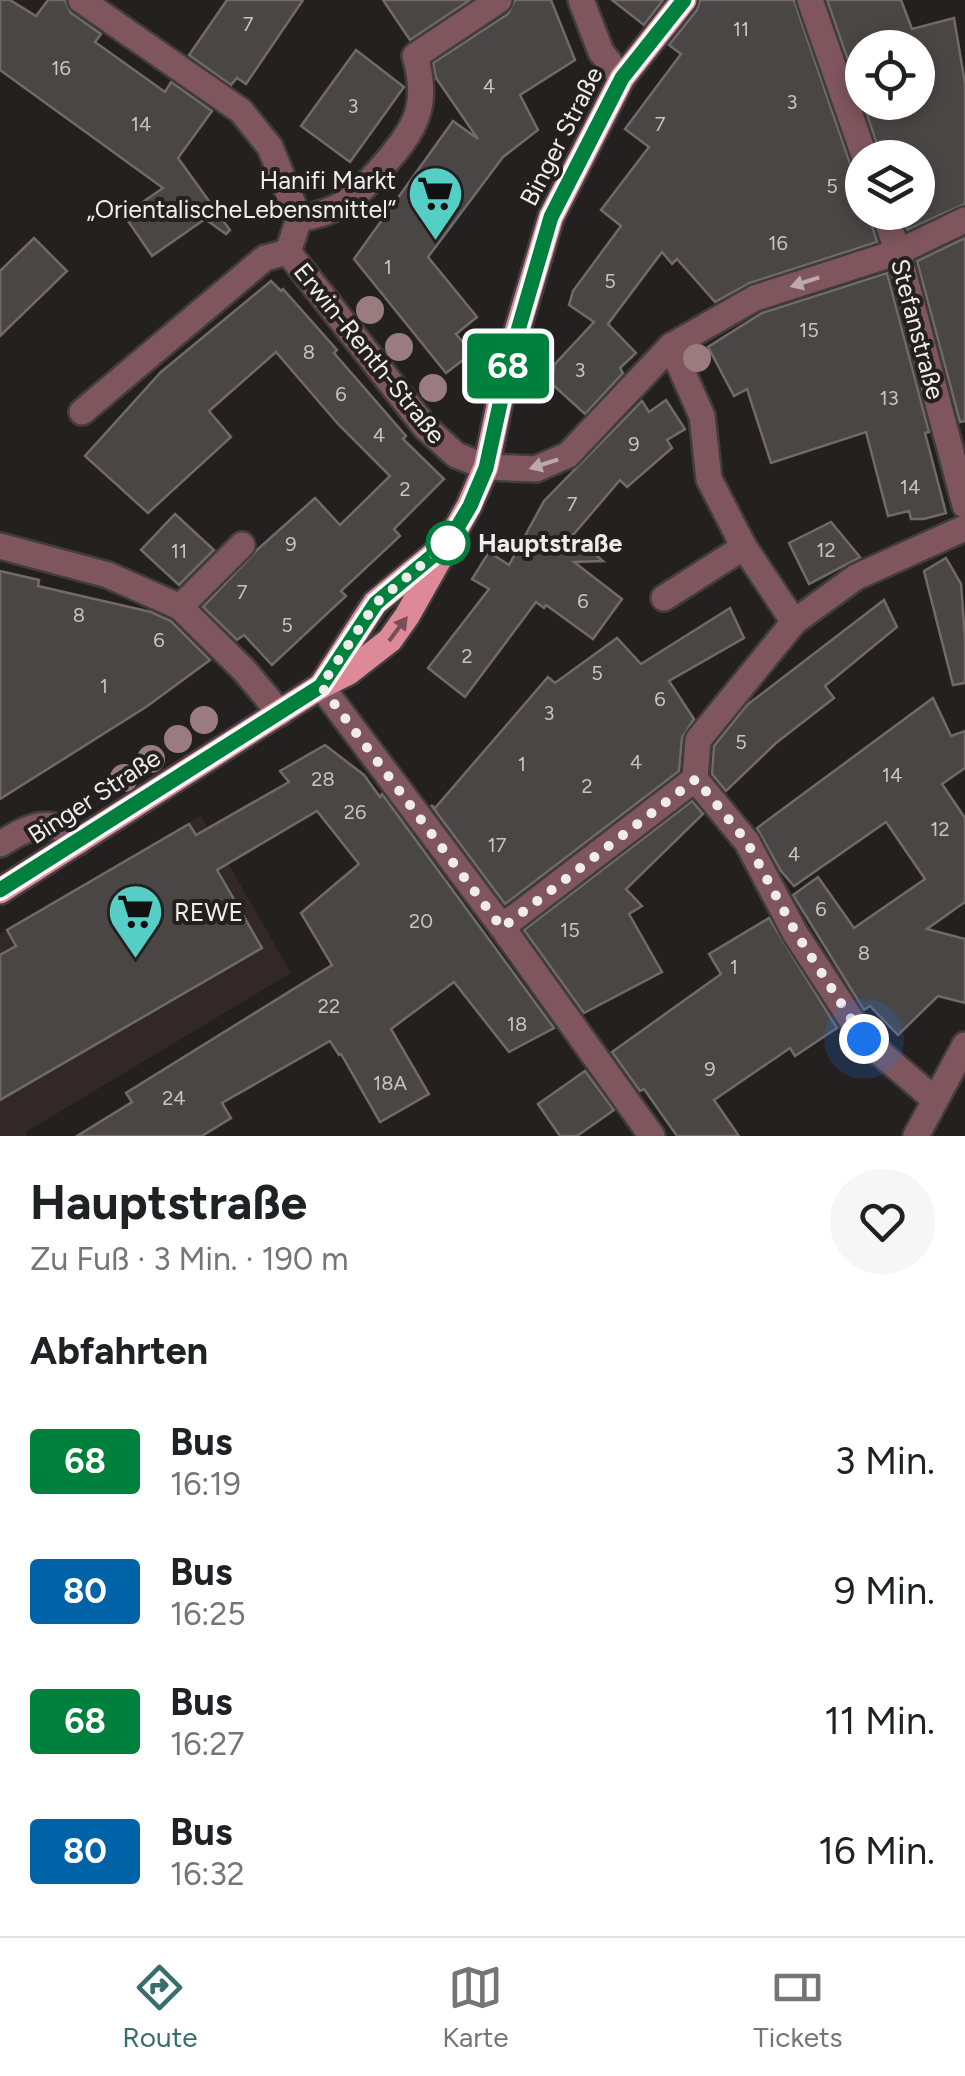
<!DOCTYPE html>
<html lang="de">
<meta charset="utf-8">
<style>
:root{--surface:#fff;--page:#f6f6f6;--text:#202124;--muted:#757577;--line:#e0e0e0;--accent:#386f6c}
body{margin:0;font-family:Figtree,sans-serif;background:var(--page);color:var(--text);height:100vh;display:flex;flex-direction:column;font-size:38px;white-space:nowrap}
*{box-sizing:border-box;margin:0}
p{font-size:32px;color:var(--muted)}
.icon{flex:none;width:55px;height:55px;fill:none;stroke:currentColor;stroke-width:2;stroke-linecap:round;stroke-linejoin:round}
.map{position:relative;height:1136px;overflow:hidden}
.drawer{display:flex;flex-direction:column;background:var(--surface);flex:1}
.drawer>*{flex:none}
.badge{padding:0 20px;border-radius:8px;font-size:35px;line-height:65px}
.controls{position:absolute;left:845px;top:30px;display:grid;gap:20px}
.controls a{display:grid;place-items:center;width:90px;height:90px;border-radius:50%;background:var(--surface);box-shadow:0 5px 15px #0003;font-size:50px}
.you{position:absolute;width:50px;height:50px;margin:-25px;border:8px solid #fff;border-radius:50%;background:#1a73e8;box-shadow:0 0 0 15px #1a73e833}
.map>.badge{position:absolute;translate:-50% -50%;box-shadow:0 0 0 5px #fff}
h2{padding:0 30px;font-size:38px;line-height:90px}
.round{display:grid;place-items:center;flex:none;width:105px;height:105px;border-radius:52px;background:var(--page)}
.headline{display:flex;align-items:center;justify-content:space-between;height:170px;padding:0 30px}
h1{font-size:48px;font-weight:700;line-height:75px}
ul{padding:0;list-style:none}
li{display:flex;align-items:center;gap:30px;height:130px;padding:0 30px}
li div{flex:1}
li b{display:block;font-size:38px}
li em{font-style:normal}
li .badge{min-width:110px;font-weight:700;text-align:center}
.dock{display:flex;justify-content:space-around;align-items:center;height:140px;border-top:2px solid var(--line);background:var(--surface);font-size:28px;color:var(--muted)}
.dock a{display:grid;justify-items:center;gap:5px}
.dock .selected{color:var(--accent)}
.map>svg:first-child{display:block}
.built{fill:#322729}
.building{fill:#4b4646;stroke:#706a6b;stroke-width:2.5}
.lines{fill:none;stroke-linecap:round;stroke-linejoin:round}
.minor-casing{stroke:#413d3d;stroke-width:30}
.major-casing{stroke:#413d3d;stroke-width:30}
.minor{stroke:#7f565d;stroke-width:25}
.major{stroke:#dd8998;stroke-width:25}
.tree{fill:#9a7b7f}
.oneway{fill:#bda8ac}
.oneway2{fill:#784f56}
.line-casing{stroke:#fff;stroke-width:22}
.line{stroke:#00803d;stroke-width:15}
.walk{stroke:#f0eced;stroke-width:10;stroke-dasharray:0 18}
.stop-dot{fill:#fff;stroke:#00803d;stroke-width:5}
.labels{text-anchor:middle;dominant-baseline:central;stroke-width:8;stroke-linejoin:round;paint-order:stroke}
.number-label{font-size:20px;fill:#c7c2c3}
.street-label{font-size:25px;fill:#f0eced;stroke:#252020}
.poi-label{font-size:25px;fill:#f0eced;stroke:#252020;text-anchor:end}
.stop-label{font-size:25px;font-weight:bold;fill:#f0eced;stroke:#252020;text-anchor:start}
</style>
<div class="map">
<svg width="965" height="1136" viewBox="0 0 965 1136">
<rect width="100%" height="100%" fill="#252020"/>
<polygon class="built" points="201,816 291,973 26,1132 27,1136 0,1136 0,934"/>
<g class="building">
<polygon points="0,0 10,0 36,16 48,0 65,0 71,13 101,34 95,42 165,92 171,82 212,111 178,158 230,230 226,234 205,219 152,256 124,215 163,188 0,70"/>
<polygon points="227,0 303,0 246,84 237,78 231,85 189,55"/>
<polygon points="383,0 470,0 410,40"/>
<polygon points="515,0 551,0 575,60 520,95 538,130 503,157 428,257 477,317 456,334 472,353 446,373 354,259 453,121 478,139 436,78 433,63 508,14"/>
<polygon points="612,0 663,0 644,25"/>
<polygon points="700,0 794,0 850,163 862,174 862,212 868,212 877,242 750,283 715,302 677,259 672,264 662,252 608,324 636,353 620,368 623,373 585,414 552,384 554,365 594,322 569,305 573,291 621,226 601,210 649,147 625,129 681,54 669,45 697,10"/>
<polygon points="827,0 901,0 912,29 954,18 965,83 965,204 907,230 901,212 918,212 918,158 881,158 863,102 918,102 918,48 862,48 862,101"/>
<polygon points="356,50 404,87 350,162 301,126"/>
<polygon points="34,238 67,271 0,336 0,271"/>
<polygon points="965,238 965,421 960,422 917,261"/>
<polygon points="887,273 929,432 925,433 946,513 924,519 911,519 909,511 888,516 866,432 771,463 747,389 734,396 708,347 762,313"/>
<polygon points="271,281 281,291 283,289 337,350 334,353 406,436 403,439 444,479 394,529 400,536 341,591 346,596 272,665 244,635 237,640 203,607 258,549 315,498 340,525 390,476 338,424 276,352 209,411 231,437 148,513 85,456 161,372"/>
<polygon points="666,400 685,429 667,440 672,448 627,487 620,480 573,535 603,561 574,562 622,599 593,639 546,605 544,608 536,602 465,697 428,668 489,589 472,579 489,552 509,565 544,501 642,401 649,412"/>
<polygon points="175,514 214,550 179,585 141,550"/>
<polygon points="831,522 860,557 809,584 789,543"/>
<polygon points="946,558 961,584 965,638 965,683 953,685 924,571"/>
<polygon points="0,571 39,580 38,586 151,612 171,621 210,660 146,707 0,799"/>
<polygon points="884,600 897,627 825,686 834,698 776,743 726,791 712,774 714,746 747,705"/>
<polygon points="730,608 744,638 669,681 694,719 682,738 679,771 505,904 431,805 435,808 548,677 555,683 617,638 641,664"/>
<polygon points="933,698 951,736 965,731 965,768 942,784 965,818 965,902 927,929 965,939 965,1003 938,996 898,1035 870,1006 864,1010 793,895 818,877 854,928 925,879 886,822 794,886 781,871 757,828"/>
<polygon points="325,745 364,775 380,797 382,794 554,1028 509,1052 454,982 391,1029 429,1094 380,1122 341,1054 339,1055 330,1041 222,1103 231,1118 202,1136 77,1136 132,1102 126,1093 332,965 301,913 359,864 317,811 217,870 262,948 0,1100 0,955 16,946 7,930 189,824 196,835 289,782 280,771"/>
<polygon points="692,801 703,814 626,889 642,906 629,914 662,972 584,1013 524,930"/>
<polygon points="769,918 837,1028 795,1056 790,1048 714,1100 739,1136 677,1136 644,1089 640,1091 612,1052 721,974 709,954"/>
<polygon points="585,1071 614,1110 577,1136 560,1136 538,1104"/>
</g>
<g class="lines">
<defs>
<g id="minor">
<polyline points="81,0 241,111 270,147 299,219"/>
<path d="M 499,0 L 415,56 C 430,106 415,130 382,167 C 355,199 341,211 299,219 L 288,252 L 426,428 L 456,455 L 486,467 L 536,469 L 568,455 L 671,346 L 755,298 L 898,252 L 965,220"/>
<polyline points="581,0 601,52 622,78"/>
<polyline points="810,0 865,158"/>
<polyline points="884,212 898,252 965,505"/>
<polyline points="671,346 702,416 709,479 744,547 794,622"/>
<polyline points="82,412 265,258 288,252"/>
<polyline points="0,546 108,575 180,607 244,670 280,713"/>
<polyline points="664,598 744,547"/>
<polyline points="180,607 242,545"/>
<polyline points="321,686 502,927 652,1136"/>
<polyline points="695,779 747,842 795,933 864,1039 934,1099"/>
<path d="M 0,844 C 29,827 52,813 78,842"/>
<polyline points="502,927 695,779 698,740 794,622 856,577 965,528"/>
<polyline points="916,1136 965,1045"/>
</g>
<g id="major">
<polyline points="321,686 375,603 437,552"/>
<polyline points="0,891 321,686 349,672 390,640 407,616 469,506 486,467 509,358 551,217 622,78 684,0"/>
</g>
</defs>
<use href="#minor" class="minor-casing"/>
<use href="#major" class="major-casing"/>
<use href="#minor" class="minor"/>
<use href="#major" class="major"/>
</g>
<g class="tree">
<circle cx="370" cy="310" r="14"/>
<circle cx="399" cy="347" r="14"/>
<circle cx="697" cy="358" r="14"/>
<circle cx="433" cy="388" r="14"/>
<circle cx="204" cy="720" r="14"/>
<circle cx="178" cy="739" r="14"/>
<circle cx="151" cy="759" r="14"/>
<circle cx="124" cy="778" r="14"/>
</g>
<defs><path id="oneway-solid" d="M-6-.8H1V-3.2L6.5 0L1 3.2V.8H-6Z" transform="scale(2.5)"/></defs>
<g class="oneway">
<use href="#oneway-solid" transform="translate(805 282) rotate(162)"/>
<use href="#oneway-solid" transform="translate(544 464) rotate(162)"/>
</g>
<use class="oneway2" href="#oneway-solid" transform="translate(398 629) rotate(-53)"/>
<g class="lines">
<defs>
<polyline id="line" points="0,890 321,686 376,603 448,543 470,506 486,468 510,358 551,217 622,78 684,0"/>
</defs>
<use href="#line" class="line-casing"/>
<use href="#line" class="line"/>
<polyline class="walk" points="448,543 376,603 321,686 502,928 696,779 747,842 796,933 864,1039"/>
</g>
<defs>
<symbol id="supermarket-pin" viewBox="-11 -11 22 30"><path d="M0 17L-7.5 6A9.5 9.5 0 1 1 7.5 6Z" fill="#55cec5" stroke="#252020"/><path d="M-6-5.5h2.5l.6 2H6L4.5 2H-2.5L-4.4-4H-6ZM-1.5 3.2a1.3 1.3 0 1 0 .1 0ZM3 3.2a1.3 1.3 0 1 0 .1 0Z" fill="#111"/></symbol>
</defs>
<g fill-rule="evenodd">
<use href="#supermarket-pin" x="404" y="162" width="63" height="86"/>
<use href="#supermarket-pin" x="104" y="880" width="63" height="86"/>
</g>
<circle class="stop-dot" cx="448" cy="543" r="20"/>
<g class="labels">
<g class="number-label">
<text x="248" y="24">7</text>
<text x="741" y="29">11</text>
<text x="61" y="68">16</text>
<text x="489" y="86">4</text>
<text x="792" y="102">3</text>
<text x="353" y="106">3</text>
<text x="141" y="124">14</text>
<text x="660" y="124">7</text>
<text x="832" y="186">5</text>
<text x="778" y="243">16</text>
<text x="388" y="267">1</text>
<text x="610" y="281">5</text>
<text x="809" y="330">15</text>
<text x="309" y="352">8</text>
<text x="580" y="370">3</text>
<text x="341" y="394">6</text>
<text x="889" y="398">13</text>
<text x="379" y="435">4</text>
<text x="634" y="444">9</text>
<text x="910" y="487">14</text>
<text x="405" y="489">2</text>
<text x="572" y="504">7</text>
<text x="291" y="544">9</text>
<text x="826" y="550">12</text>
<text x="179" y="551">11</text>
<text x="242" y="592">7</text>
<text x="583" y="601">6</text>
<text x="79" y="615">8</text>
<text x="287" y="625">5</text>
<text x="159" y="640">6</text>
<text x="467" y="656">2</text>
<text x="597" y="673">5</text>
<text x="104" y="686">1</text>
<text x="660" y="699">6</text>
<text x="549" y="713">3</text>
<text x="741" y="742">5</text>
<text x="636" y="762">4</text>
<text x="522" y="764">1</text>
<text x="892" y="775">14</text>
<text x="323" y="779">28</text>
<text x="587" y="786">2</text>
<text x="355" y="812">26</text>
<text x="940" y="829">12</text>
<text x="497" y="845">17</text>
<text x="794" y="854">4</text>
<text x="821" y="909">6</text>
<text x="421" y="921">20</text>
<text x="570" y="930">15</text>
<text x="864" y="953">8</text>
<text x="734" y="967">1</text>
<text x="329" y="1006">22</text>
<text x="517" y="1024">18</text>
<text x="710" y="1069">9</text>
<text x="390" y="1083">18A</text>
<text x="174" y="1098">24</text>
</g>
<g class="street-label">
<text transform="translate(561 136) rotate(-63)">Binger Straße</text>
<text transform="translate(918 329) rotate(75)">Stefanstraße</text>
<text transform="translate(370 353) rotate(51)">Erwin-Renth-Straße</text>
<text transform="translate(94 796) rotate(-33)">Binger Straße</text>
</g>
<g class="poi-label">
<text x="396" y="180">Hanifi Markt<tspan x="396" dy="29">„OrientalischeLebensmittel“</tspan></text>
<text x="174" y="912" text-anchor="start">REWE</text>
</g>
<g class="stop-label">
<text x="478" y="543">Hauptstraße</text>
</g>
</g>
</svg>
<div class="controls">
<a><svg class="icon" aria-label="locate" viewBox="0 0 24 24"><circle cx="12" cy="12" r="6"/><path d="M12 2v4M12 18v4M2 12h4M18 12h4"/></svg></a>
<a><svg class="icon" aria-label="layers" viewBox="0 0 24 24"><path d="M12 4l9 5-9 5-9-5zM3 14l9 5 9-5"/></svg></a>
</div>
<div class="you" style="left:864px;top:1039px"></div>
<b class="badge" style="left:508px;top:366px;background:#00803d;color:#fff">68</b>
</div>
<section class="drawer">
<div class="headline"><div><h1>Hauptstraße</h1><p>Zu Fuß · 3 Min. · 190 m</p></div><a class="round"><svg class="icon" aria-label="heart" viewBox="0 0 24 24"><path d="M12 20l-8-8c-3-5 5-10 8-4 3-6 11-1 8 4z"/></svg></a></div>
<h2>Abfahrten</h2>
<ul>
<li><span class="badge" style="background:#00803d;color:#fff">68</span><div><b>Bus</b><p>16:19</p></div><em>3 Min.</em></li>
<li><span class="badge" style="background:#0062a7;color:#fff">80</span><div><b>Bus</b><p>16:25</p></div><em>9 Min.</em></li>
<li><span class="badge" style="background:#00803d;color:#fff">68</span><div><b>Bus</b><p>16:27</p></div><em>11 Min.</em></li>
<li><span class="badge" style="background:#0062a7;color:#fff">80</span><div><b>Bus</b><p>16:32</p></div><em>16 Min.</em></li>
</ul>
</section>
<nav class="dock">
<a class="selected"><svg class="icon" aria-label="directions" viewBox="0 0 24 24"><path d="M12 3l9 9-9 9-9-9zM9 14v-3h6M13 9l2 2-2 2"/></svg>Route</a>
<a><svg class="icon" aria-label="map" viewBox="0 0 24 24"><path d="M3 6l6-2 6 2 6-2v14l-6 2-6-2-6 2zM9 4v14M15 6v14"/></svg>Karte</a>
<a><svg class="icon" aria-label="tickets" viewBox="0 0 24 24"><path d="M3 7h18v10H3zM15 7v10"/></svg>Tickets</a>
</nav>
